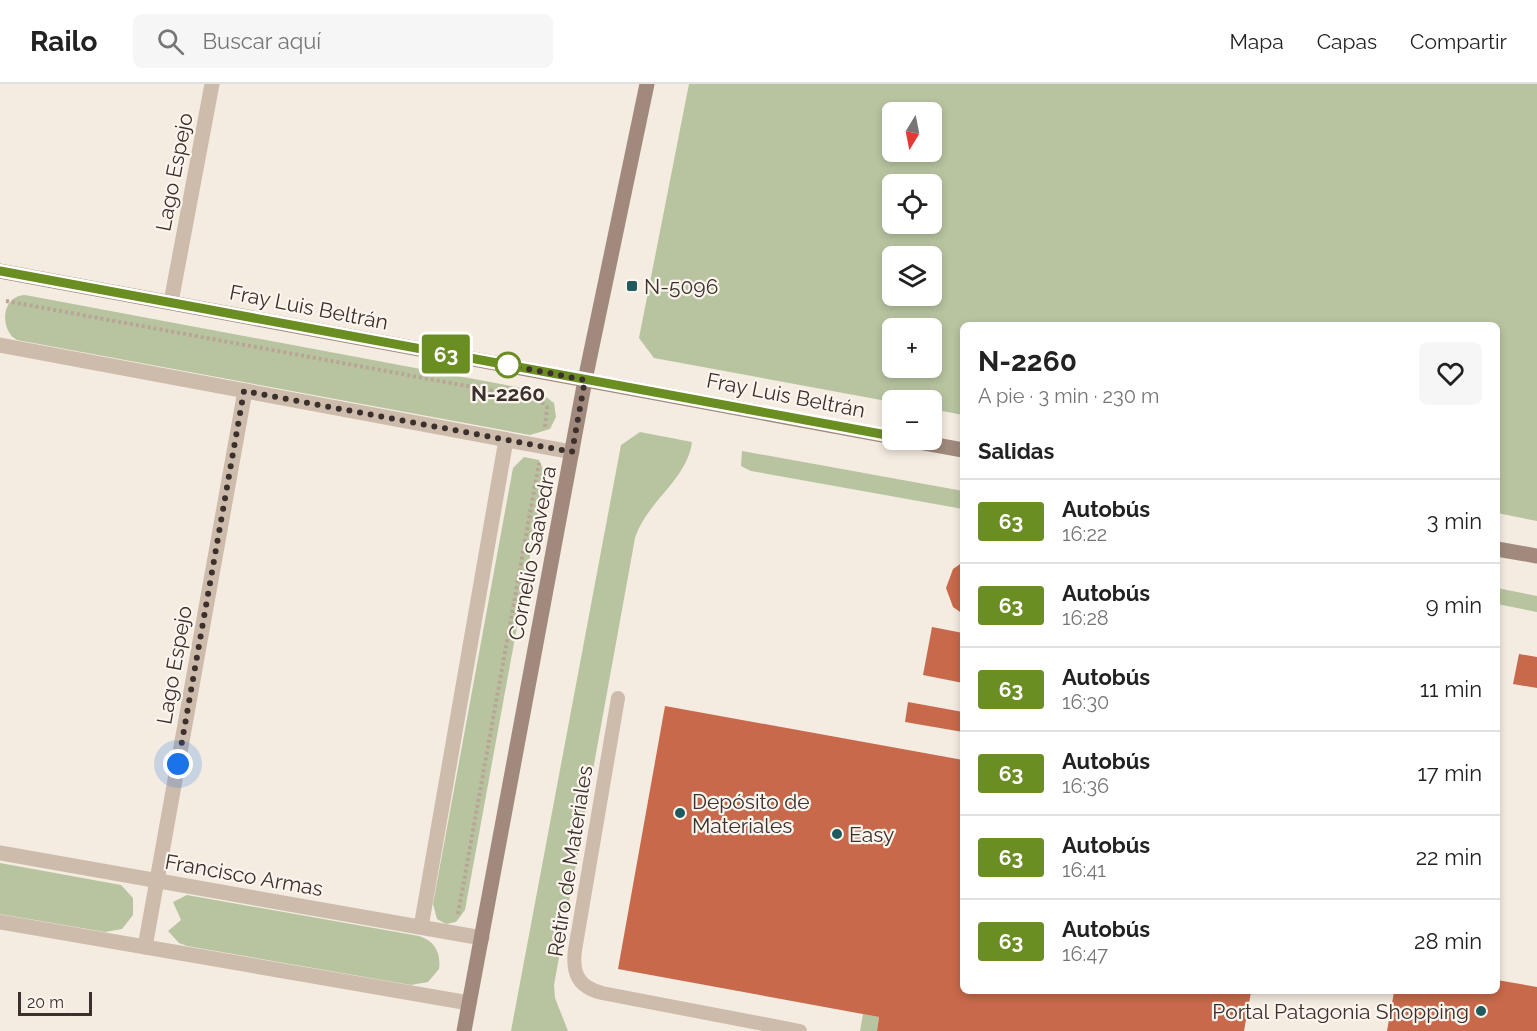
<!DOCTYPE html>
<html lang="es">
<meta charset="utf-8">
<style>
:root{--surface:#fff;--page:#f6f6f6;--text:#222;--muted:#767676;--line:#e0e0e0}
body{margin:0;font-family:Raleway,sans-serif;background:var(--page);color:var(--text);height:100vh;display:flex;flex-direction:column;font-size:22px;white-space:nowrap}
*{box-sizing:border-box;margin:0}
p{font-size:20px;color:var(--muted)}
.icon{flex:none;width:33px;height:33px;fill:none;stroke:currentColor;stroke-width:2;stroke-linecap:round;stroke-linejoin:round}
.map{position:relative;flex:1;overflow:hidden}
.sheet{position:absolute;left:960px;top:238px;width:540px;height:672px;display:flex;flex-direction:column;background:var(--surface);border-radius:9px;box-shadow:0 3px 9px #0003}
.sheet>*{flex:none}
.badge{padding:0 12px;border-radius:4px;font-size:21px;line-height:39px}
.needle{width:39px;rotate:190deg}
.buttons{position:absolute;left:882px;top:18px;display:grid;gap:12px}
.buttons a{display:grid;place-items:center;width:60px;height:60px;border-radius:9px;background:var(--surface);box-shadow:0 3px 9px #0003;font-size:30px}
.scale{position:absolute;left:18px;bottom:15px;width:74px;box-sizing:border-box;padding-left:6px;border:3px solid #3b302b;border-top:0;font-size:16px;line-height:21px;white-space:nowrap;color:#3b302b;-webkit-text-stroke:4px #fbf5ee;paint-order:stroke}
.you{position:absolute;width:30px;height:30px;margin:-15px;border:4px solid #fff;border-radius:50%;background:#1a73e8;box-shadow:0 0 0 9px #1a73e833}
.map>.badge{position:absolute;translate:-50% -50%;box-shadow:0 0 0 3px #fff}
h2{padding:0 18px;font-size:22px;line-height:54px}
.round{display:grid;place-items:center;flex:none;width:63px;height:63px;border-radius:9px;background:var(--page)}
.headline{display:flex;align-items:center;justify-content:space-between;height:102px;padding:0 18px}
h1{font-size:28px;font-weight:700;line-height:45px}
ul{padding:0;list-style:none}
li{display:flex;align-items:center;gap:18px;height:84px;padding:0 18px;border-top:2px solid var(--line)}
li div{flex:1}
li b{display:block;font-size:22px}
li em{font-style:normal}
li .badge{min-width:66px;font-weight:700;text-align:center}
header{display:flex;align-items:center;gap:36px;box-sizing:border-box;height:84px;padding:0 30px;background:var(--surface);border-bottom:2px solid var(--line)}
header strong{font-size:28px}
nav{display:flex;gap:33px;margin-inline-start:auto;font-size:21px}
.search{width:420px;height:54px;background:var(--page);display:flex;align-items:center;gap:15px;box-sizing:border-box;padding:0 21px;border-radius:9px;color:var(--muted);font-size:22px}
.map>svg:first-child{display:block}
.green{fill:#b8c4a0;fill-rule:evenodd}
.building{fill:#c8694b}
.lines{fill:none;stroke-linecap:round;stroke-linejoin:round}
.path{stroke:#b9a596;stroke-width:4;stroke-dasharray:3 3;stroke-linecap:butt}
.lane{stroke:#cdbbac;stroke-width:14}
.street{stroke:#cdbbac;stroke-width:15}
.secondary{stroke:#a18a7d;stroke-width:15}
.line-casing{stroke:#fff;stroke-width:14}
.line{stroke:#6b8e23;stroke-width:9}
.walk{stroke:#3b302b;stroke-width:6;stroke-dasharray:0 10.8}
.poi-dot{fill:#1f5a5e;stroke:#fbf5ee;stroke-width:2}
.stop-dot{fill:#fff;stroke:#6b8e23;stroke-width:3}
.labels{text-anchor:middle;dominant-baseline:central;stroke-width:4.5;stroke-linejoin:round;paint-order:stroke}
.street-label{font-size:21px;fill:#3b302b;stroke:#fbf5ee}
.poi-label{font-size:21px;fill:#3b302b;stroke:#fbf5ee;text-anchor:start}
.stop-label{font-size:21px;font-weight:bold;fill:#3b302b;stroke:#fbf5ee}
</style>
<header>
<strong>Railo</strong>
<div class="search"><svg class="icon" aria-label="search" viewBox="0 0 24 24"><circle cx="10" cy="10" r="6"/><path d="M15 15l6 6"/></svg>Buscar aquí</div>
<nav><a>Mapa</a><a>Capas</a><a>Compartir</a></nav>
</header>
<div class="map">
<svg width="1537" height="947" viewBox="0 0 1537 947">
<rect width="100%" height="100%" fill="#f4ebe1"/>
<g class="green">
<path d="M 689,0 L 1537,0 L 1537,437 L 1497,429 L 1497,242 L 963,242 L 963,331 L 932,325 L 932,316 L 892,318 L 654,274 L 639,254 ZM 932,28 L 932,68 L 892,68 L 892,28 ZM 932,100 L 932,140 L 892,140 L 892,100 ZM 932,172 L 932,212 L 892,212 L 892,172 ZM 932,244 L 932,284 L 892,284 L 892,244 Z"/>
<path d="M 25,211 L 538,307 L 554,319 L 556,333 L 550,345 L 530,351 L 17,256 C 0,247 0,212 25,211 Z"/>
<path d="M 640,348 L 692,358 C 687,396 647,417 635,454 L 554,901 L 555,914 L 568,947 L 511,947 L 621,361 Z"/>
<polygon points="742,367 963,407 963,425 751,387 741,382"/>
<polygon points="524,373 539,376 545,390 465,826 456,838 446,840 437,835 433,820 513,384"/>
<polygon points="1497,504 1537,512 1537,528 1497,520"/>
<polygon points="0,779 121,801 133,814 133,831 122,845 105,848 0,830"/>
<path d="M 187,811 L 419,852 C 435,857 441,869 439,885 L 428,898 L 411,901 L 187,862 L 179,859 L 168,847 L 181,836 L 173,818 Z"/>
<polygon points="863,930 879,933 877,947 860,947"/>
</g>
<g class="building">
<polygon points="963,478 963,530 953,523 946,504 953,485"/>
<polygon points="932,543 963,549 963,599 923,591"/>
<polygon points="1519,570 1537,573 1537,604 1513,600"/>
<polygon points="908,618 963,628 963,648 905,638"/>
<polygon points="665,622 963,676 963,908 1251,908 1244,947 877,947 879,933 618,885"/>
<polygon points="1497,896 1537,903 1537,947 1387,947 1394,908 1497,908"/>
</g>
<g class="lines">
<g class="path">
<polyline points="6,217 538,315 547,323 545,343"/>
<polyline points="458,830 539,379"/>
</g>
<path class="lane" d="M 618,614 L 575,866 C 572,889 578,903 602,909 L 800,947"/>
<g class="street">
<polyline points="171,218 212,0"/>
<polyline points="0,261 572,368"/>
<polyline points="0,769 482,854"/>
<polyline points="0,838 469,919"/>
<polyline points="421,843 506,356"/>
<polyline points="145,863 245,307"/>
</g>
<g class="secondary">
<polyline points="0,187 892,353"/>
<polyline points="908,356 963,366"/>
<polyline points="1497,465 1537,472"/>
<polyline points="464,947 585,296 647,0"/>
</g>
</g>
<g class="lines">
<defs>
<polyline id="line" points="0,187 892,352"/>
</defs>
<use href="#line" class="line-casing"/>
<use href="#line" class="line"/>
<polyline class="walk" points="178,680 244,307 572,368 585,296 508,281"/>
</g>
<g class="poi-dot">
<rect x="626" y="196" width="12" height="12" rx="3"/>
<circle cx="680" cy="729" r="6"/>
<circle cx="837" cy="750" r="6"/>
<circle cx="1481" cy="927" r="6"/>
</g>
<circle class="stop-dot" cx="508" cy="281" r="12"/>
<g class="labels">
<g class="street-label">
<text transform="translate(174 88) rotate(-79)">Lago Espejo</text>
<text transform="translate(309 223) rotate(11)">Fray Luis Beltrán</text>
<text transform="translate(786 311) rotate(11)">Fray Luis Beltrán</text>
<text transform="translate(532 469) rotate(-79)">Cornelio Saavedra</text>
<text transform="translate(174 581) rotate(-80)">Lago Espejo</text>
<text transform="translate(570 777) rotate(-81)">Retiro de Materiales</text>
<text transform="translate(244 791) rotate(10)">Francisco Armas</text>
</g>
<g class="poi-label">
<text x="644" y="202">N-5096</text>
<text x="692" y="717">Depósito de<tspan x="692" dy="24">Materiales</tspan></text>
<text x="849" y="750">Easy</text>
<text x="1469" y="927" text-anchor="end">Portal Patagonia Shopping</text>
</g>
<g class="stop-label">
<text x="508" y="309">N-2260</text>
</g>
</g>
</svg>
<div class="buttons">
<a><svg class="needle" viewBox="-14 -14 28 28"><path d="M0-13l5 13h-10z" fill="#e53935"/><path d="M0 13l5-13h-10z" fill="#767676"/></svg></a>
<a><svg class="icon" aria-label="locate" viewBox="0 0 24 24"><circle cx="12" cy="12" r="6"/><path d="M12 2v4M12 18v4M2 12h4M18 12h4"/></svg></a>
<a><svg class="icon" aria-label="layers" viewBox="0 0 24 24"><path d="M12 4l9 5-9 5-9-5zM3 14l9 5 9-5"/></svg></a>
<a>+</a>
<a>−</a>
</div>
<div class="scale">20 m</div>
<div class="you" style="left:178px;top:680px"></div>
<b class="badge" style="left:446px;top:270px;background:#6b8e23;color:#fff">63</b>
<section class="sheet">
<div class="headline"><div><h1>N-2260</h1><p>A pie · 3 min · 230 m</p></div><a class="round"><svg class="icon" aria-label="heart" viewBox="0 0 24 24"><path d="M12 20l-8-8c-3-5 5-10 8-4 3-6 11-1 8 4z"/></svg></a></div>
<h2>Salidas</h2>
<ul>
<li><span class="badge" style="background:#6b8e23;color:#fff">63</span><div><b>Autobús</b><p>16:22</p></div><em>3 min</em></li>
<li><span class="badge" style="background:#6b8e23;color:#fff">63</span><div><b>Autobús</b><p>16:28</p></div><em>9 min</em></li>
<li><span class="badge" style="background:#6b8e23;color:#fff">63</span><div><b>Autobús</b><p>16:30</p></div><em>11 min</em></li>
<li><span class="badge" style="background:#6b8e23;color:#fff">63</span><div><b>Autobús</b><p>16:36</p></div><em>17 min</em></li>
<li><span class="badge" style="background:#6b8e23;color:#fff">63</span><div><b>Autobús</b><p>16:41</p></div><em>22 min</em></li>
<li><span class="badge" style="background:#6b8e23;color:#fff">63</span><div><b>Autobús</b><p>16:47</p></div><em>28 min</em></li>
</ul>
</section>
</div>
